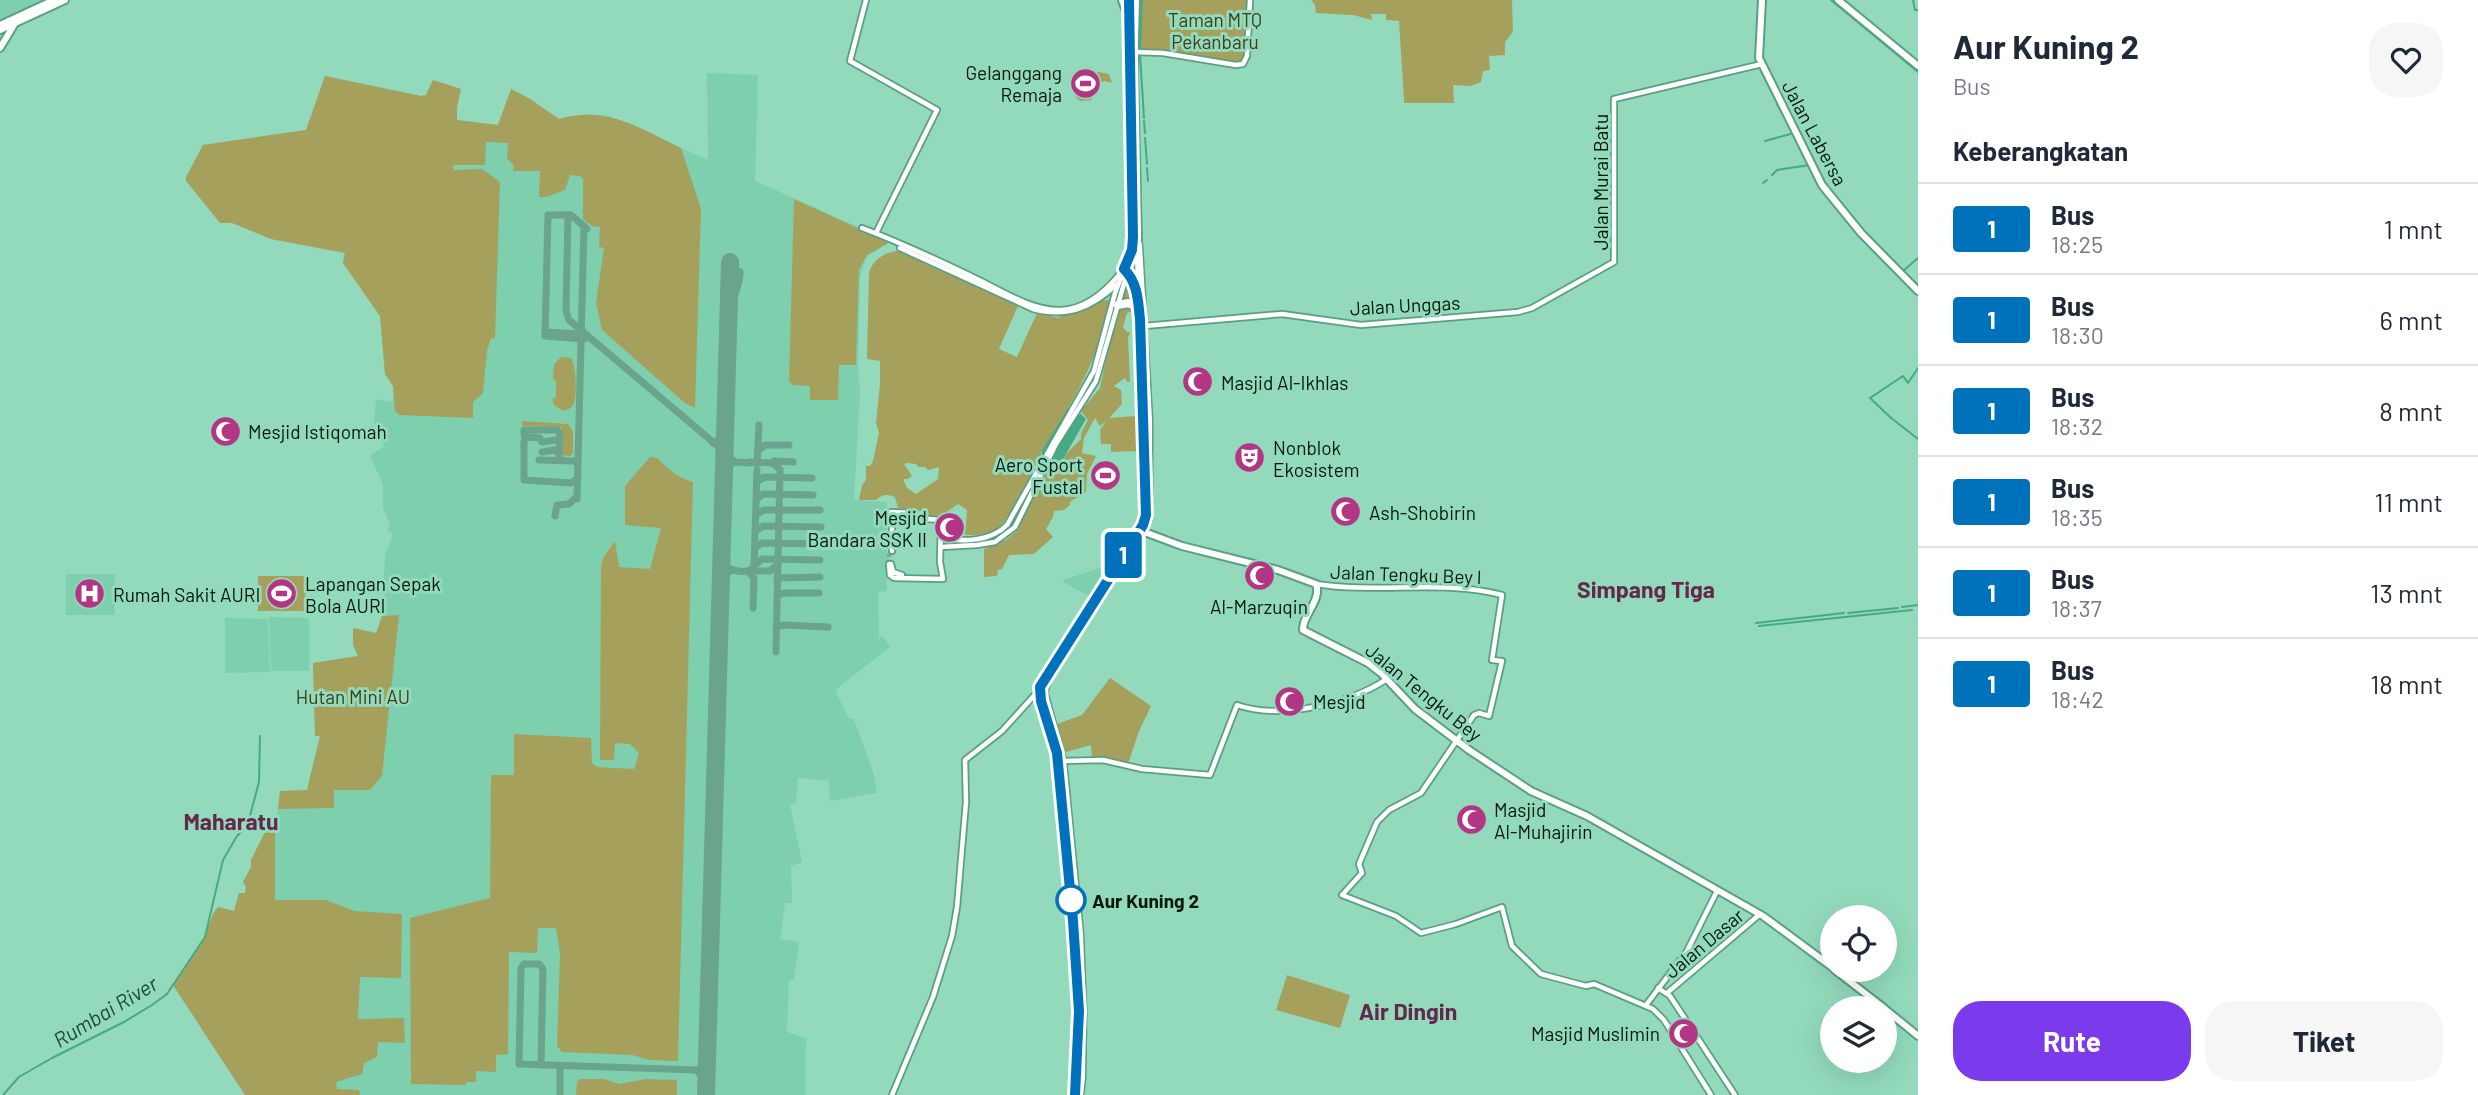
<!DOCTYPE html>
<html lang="id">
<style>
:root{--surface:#fff;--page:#f6f6f7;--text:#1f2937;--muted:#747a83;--line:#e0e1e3;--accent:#7c3aed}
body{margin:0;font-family:Barlow,sans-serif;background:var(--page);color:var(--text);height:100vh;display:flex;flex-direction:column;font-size:26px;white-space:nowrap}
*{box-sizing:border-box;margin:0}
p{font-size:23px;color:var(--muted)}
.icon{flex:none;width:38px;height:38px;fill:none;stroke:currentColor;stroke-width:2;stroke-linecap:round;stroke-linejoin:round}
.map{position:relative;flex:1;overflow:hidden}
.details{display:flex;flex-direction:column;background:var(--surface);width:560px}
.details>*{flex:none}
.badge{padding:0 14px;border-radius:5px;font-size:24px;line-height:46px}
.fabs{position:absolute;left:1820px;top:905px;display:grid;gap:14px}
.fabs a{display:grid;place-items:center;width:77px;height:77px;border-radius:50%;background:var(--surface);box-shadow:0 7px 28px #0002;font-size:35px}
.map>.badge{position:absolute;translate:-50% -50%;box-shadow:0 0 0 4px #fff}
h2{padding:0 35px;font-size:26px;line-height:63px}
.round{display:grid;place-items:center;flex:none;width:74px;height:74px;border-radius:28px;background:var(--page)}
.headline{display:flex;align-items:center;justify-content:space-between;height:119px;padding:0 35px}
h1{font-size:33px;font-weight:700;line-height:52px}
.cta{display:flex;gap:14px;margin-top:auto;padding:14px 35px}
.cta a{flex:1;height:80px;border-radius:28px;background:var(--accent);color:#fff;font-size:28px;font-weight:700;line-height:80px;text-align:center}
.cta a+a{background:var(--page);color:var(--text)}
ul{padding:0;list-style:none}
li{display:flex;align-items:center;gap:21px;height:91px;padding:0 35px;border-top:2px solid var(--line)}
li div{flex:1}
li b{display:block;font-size:26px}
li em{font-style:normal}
li .badge{min-width:77px;font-weight:700;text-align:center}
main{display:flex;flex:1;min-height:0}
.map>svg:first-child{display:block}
.built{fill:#7ecfae}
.green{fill:#a5a15d;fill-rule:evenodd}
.water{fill:#46aa85}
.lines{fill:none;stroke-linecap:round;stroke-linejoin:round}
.stream{stroke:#46aa85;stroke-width:2}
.taxiway{stroke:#6aa48c;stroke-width:7}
.runway{stroke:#6aa48c;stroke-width:18}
.minor-tunnel{stroke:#75b398;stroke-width:4.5;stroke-dasharray:4.5 2;stroke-linecap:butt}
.minor-casing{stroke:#59a083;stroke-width:8}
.major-casing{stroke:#59a083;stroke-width:10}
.highway-casing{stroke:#59a083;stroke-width:11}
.minor{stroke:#fff;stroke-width:4.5}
.major{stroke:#fff;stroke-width:6}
.highway{stroke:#fff;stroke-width:8}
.line-casing{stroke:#fff;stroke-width:16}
.line{stroke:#0072bc;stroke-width:10}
.stop-dot{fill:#fff;stroke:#0072bc;stroke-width:3.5}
.labels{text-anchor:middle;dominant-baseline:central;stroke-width:6;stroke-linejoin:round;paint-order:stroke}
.park-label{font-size:19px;fill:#3f3d18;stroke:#92dabb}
.poi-label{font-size:19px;fill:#00180e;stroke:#92dabb;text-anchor:start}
.street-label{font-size:19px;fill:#00180e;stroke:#92dabb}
.stop-label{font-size:19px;font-weight:bold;fill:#00180e;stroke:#92dabb;text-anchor:start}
.water-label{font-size:21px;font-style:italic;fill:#1e4838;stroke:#92dabb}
.quarter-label{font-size:23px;font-weight:bold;fill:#65284d;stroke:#92dabb}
</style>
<main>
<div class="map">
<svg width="1918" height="1095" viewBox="0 0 1918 1095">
<rect width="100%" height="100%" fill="#92dabb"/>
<g class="built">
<polygon points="0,0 47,0 0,23"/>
<polygon points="707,73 758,75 755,181 885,239 888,243 869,255 865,261 860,278 858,369 860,390 854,500 887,502 887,591 878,592 879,638 883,636 890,647 835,690 849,719 853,718 858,730 874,775 877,793 830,801 829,781 798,778 796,803 790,805 802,862 791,866 792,903 785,903 780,939 799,942 794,980 789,980 787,1032 806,1038 805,1095 245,1095 173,985 204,937 214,912 218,907 234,911 239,893 245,893 246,887 243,882 252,867 251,860 266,830 275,831 280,791 307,790 320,736 315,736 313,663 358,656 353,645 353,628 377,633 382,616 385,555 393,534 387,530 390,524 383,508 383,484 370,456 384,446 374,422 376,399 393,402 393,386 385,374 380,316 343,263 344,253 271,239 232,223 220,223 186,177 203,145 306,130 325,76 421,96 426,95 433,80 461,89 457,107 457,120 498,125 511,89 530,99 559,119 589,114 609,116 708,160"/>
<polygon points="1110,565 1113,567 1093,598 1063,582 1063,580"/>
<rect x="66" y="574" width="49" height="41"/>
<polygon points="269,617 309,618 309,671 271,671"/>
<polygon points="225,618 268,619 270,672 225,673"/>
</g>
<g class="green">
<polygon points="1139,0 1248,0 1245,59 1241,63 1236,63 1138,49"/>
<polygon points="1311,0 1512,0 1513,32 1505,42 1505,55 1489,56 1490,70 1483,71 1481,82 1470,86 1453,85 1454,103 1404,103 1404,99 1399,21 1386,20 1386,14 1371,14 1372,20 1353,15 1316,13 1315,5"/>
<path d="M 1080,69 L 1109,74 L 1112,83 L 1105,81 L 1099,83 L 1097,76 L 1097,90 L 1091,100 L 1080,101 C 1070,94 1070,76 1080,69 Z"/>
<path d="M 325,76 L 421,96 L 426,95 L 433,80 L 461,89 L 457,107 L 457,120 L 498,125 L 511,89 L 530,99 L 559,119 C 606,105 640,128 681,148 L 701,209 L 695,408 L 685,403 L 602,330 L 596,303 L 604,248 L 599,247 L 600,227 L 592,226 L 583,219 L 583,179 L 580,176 L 570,175 L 565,190 L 547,197 L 539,197 L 540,171 L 513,171 L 514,166 L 507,158 L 508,143 L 486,142 L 485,165 L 453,165 L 454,170 L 482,169 L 500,182 L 495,339 L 491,338 L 487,351 L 483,393 L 473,402 L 473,418 L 399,415 L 395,411 L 393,386 L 385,374 L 380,316 L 343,263 L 345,253 L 271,239 L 232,223 L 220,223 L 186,181 L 186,177 L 203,145 L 306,130 Z"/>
<polygon points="794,199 888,242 887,244 867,255 859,270 856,365 839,365 838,400 810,400 810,386 793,385 789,381"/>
<path d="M 898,251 L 1018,306 L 999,349 L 1017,357 L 1037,313 L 1059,318 L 1060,315 C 1079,314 1095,299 1109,300 C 1102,356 1072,403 1042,450 L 1041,456 C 1031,474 1008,524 993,532 C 984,536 975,535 965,535 L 967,510 L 958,504 L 948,511 L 947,515 L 928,516 L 927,512 L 898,508 L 895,497 C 887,494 883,494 876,500 L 859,500 L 862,485 L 866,480 L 866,466 L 870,466 L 873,461 L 879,433 L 876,423 L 880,384 L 880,361 L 867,359 L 869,273 C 872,260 885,252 898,251 ZM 908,463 L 916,464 L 918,467 L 925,467 L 928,470 L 939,467 L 938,479 L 916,494 L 907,488 L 903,479 L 908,479 L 912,476 L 904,464 Z"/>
<polygon points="1126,285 1131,292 1136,310 1127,313 1123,327 1127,332 1130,332 1128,338 1130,382 1127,382 1125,378 1114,386 1121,390 1122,404 1109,418 1136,416 1138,451 1111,452 1111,444 1101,444 1100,430 1106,421 1100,426 1095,418 1084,438 1082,453 1096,456 1087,474 1086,492 1070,502 1070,505 1064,510 1054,511 1053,517 1046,529 1053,537 1034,554 1009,555 1002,569 998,570 997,576 984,577 984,549 1006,540 1016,532 1045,469 1058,468 1067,453 1081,439 1081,433 1088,420 1081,411 1100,388 1113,326 1121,307"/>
<path d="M 561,357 L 571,358 C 576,365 578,397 573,405 C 570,410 568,409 563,411 L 554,405 L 552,399 L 556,397 L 556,381 L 553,380 L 554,364 Z"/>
<polygon points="522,421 568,424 573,432 573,453 570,456 562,455 561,427 522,426"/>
<path d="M 650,457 L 657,458 C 668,469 678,478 693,482 L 678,1061 L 650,1060 L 632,1055 L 562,1052 L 557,1046 L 560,954 L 556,928 L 538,928 L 537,953 L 509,952 L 508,1054 L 496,1055 L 496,1072 L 476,1071 L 476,1082 L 466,1082 L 466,1085 L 411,1084 L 410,918 L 490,898 L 491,775 L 514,775 L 514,734 L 591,738 L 592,763 L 597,767 L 634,769 L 639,753 L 630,744 L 615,743 L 614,760 L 600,760 L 601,569 L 603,558 L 615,541 L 619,567 L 650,569 L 661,528 L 625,525 L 625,486 Z"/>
<polygon points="258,576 306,576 305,611 258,611"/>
<polygon points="399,615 382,776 370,790 334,790 334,808 278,809 280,791 307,790 320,736 315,736 313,663 358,656 353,645 353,628 376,633 382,616"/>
<polygon points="1110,678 1151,706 1139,731 1128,764 1113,759 1092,758 1091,745 1063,753 1054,725 1082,715"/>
<polygon points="266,830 275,832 275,900 326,900 354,911 402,914 401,978 360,977 358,1019 404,1018 405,1043 378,1042 377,1057 364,1063 362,1074 336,1082 337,1089 359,1090 360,1095 245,1095 173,985 204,937 214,912 218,907 234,911 239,893 245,893 246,887 243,882 251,867 251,860"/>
<polygon points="1287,975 1350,995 1340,1028 1276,1010"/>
<polygon points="580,1079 604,1079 619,1084 646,1079 677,1080 677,1095 576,1095 577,1082"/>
</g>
<polygon class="water" points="1068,408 1078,416 1081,414 1086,419 1058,468 1054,462 1050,463 1042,456 1042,450"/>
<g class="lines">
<g class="stream">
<polyline points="1831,0 1918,72"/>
<polyline points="1913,0 1915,10 1918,10"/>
<polyline points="1140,50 1142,0"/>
<polyline points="1140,54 1144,118"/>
<polyline points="1761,71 1776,100"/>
<polyline points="1777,104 1784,116"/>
<polyline points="1144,121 1145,133"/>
<polyline points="1145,138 1147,164"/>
<polyline points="1765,141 1794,133"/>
<polyline points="1147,168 1148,181"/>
<polyline points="1772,175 1777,170 1810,165"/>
<polyline points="1763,183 1767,180"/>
<polyline points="1902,272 1918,258"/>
<polyline points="1890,417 1870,398 1903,376 1908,383 1918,368"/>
<polyline points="1890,417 1918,439"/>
<polyline points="1902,607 1918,605"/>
<polyline points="1848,613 1898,608"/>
<polyline points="1756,623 1844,613"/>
<polyline points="1759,626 1912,610"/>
<polyline points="3,1095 19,1077 52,1058 124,1022 152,1005 167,994 205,937 223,860 237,836 247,827 259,782 260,736"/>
</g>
<g class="taxiway">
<polyline points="568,215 566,311 569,320 720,448 725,457"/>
<path d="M 729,315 C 731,303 741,282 740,272 L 733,269 L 729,269 L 726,274 L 730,293"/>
<polyline points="545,332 582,334"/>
<polyline points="584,339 545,336 548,215 571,215 587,229"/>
<polyline points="527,437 540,438 542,442 556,440 559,442"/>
<polyline points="713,443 725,437"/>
<polyline points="758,451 765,445 789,445"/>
<polyline points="542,452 555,450 559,453"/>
<polyline points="725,453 735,462 751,463"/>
<polyline points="539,460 574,461 578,464"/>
<polyline points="561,460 559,457 560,434 557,430 524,430 524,435 527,437 524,441 524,480 571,483 578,478"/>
<polyline points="774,461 793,462"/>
<polyline points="750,462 772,463 780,469 776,652"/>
<polyline points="757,464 759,425"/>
<polyline points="724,472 729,465 735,462"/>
<polyline points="757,482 764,477 812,478"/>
<polyline points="577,499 584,226"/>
<polyline points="757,499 763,494 813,495"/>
<polyline points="756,515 763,510 820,510"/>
<polyline points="555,516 557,505 569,504 577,496"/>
<polyline points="756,531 763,526 821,527"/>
<polyline points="756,547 762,543 822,544"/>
<path d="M 722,557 L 722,563 C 730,571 745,575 754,567 L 757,470"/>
<polyline points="756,564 762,559 820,560"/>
<polyline points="777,578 820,577"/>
<polyline points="721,582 726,574 732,570"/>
<polyline points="777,595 785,593 819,593"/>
<polyline points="753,608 754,578 748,571 770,571 777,565"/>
<polyline points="776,627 784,625 828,627"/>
<polyline points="541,1065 543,969 539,964 524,964 521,968 519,1064 696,1070"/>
<polyline points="707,1083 704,1077 696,1070 702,1068 707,1060"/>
<polyline points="560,1095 560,1070"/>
</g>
<polyline class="runway" points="706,1095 730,262"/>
<g class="minor-tunnel">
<polyline points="892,527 892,514"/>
<polyline points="889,564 889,551"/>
</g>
<defs>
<g id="minor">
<polyline points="866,0 850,61 937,110 876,233"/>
<polyline points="1134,52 1163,53 1236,65 1243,64 1247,56 1250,0"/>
<path d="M 862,228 C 899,242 940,261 975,278 C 1001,290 1031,311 1061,310 C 1085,309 1104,293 1119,275"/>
<path d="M 900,248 L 1033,309 C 1067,318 1092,308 1117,284"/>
<polyline points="1144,326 1282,314 1361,325 1518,312 1532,308 1614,262 1614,99 1762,64"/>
<path d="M 941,538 C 965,542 990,542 1007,525 L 1094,371 L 1115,293 L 1124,270"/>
<polyline points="941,547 977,545 995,542 1015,527 1056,444 1096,381 1127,273"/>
<polyline points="892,551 892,527"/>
<polyline points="889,564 890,575 894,578 943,579 940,562 941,520 914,518 913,513 891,512 889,514"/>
<polyline points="891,564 893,572 902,575"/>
<path d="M 1316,584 C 1377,594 1442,579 1502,595 L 1492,660 L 1502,661 L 1489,716 L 1479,713 L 1474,715 L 1421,793 L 1389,810 L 1377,822 L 1359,864 L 1362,873 L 1342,895 L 1396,916 L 1421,933 L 1456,924 L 1502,907 L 1512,946 L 1541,974 L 1586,986 L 1594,984 L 1653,1009 L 1664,1020 L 1711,1095"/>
<path d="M 1062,761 L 1103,760 L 1142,769 L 1210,775 L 1237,705 C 1280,720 1349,704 1387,679"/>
<polyline points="1658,988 1670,996 1735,1095"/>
<polyline points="1667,993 1759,915"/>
<polyline points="1646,1005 1687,951 1717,891"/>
<polyline points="892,1095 933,997 952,936 957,907 966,802 965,760 1002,731 1040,689 1043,689"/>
</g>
<g id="major">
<polyline points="1122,0 1127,14"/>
<polyline points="1762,0 1759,58 1822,185 1861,233 1918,291"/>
<polyline points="1838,0 1918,66"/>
<polyline points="0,25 54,0"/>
<polyline points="0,30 65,0"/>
<polyline points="0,48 14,25"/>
<polyline points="1125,266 1132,250 1133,237 1129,0"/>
<polyline points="1127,272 1138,245 1134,74 1136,0"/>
<path d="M 1139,530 L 1182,546 L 1278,570 L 1316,584 C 1322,601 1302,615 1303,630 L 1368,663 L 1381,673 L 1415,709 L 1469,750 L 1531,791 L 1587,816 L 1763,916 L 1832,967"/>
<polyline points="1835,970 1884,1008"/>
<polyline points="1885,1009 1918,1036"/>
</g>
<g id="highway">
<polyline points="1124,269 1131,278 1138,297"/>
<polyline points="1118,305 1128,303 1139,308"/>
<polyline points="1079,1095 1081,1078 1082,1011 1079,934 1062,761 1043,692 1048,678 1145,527 1148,518 1148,419 1138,245"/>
</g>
</defs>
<use href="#minor" class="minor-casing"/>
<use href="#major" class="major-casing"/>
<use href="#highway" class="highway-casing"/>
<use href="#minor" class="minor"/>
<use href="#major" class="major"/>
<use href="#highway" class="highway"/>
</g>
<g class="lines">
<defs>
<path id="line" d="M 1075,1095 L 1079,1011 L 1073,921 L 1057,753 L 1041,701 L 1040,687 L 1143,525 L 1146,515 L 1140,319 C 1138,301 1138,283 1124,269 L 1132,250 L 1133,237 L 1129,0"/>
</defs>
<use href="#line" class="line-casing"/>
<use href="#line" class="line"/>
</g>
<defs>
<symbol id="stadium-disc" viewBox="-11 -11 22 22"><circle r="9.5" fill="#b33685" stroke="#92dabb"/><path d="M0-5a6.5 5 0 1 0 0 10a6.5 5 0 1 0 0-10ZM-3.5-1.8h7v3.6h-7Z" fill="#fff"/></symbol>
<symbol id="mosque-disc" viewBox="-11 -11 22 22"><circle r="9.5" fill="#b33685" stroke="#92dabb"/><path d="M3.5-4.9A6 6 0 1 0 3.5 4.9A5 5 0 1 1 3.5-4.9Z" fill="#fff"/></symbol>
<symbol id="theatre-disc" viewBox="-11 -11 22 22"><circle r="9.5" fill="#b33685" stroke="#92dabb"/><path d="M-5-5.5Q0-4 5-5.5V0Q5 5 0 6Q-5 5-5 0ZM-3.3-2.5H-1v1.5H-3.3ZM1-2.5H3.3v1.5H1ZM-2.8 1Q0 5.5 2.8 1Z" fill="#fff"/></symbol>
<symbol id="hospital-disc" viewBox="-11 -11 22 22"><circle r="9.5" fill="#b33685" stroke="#92dabb"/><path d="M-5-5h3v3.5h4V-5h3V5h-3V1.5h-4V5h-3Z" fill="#fff"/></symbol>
</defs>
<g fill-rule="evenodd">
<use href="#stadium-disc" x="1068" y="66" width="35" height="35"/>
<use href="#mosque-disc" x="1180" y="364" width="35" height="35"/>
<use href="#mosque-disc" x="208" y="414" width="35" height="35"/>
<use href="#theatre-disc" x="1232" y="440" width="35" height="35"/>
<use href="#stadium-disc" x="1088" y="458" width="35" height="35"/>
<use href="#mosque-disc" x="1328" y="494" width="35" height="35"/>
<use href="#mosque-disc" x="932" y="510" width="35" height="35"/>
<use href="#mosque-disc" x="1242" y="558" width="35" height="35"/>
<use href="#hospital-disc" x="72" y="576" width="35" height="35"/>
<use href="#stadium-disc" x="264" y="576" width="35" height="35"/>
<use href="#mosque-disc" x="1272" y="684" width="35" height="35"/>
<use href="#mosque-disc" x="1454" y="802" width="35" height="35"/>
<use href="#mosque-disc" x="1666" y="1016" width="35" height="35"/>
</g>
<circle class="stop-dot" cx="1071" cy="900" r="14"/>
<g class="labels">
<g class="park-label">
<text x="1215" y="19">Taman MTQ<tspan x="1215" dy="22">Pekanbaru</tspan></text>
<text x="353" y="696">Hutan Mini AU</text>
</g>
<g class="poi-label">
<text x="1062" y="72" text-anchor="end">Gelanggang<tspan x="1062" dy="22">Remaja</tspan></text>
<text x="1221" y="382">Masjid Al-Ikhlas</text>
<text x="248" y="431">Mesjid Istiqomah</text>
<text x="1273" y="447">Nonblok<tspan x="1273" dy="22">Ekosistem</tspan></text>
<text x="1083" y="464" text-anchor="end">Aero Sport<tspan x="1083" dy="22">Fustal</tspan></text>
<text x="1369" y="512">Ash-Shobirin</text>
<text x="927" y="517" text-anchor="end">Mesjid<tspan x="927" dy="22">Bandara SSK II</tspan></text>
<text x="305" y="583">Lapangan Sepak<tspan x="305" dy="22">Bola AURI</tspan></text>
<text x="113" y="594">Rumah Sakit AURI</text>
<text x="1259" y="606" text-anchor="middle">Al-Marzuqin</text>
<text x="1313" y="701">Mesjid</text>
<text x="1494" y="809">Masjid<tspan x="1494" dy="22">Al-Muhajirin</tspan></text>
<text x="1660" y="1033" text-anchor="end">Masjid Muslimin</text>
</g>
<g class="street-label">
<text transform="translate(1815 133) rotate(62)">Jalan Labersa</text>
<text transform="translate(1600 182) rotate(-90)">Jalan Murai Batu</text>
<text transform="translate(1405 305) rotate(-3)">Jalan Unggas</text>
<text transform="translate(1406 574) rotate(2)">Jalan Tengku Bey I</text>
<text transform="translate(1424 692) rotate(39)">Jalan Tengku Bey</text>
<text transform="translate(1704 943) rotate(-40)">Jalan Dasar</text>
</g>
<g class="stop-label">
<text x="1092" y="900">Aur Kuning 2</text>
</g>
<g class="water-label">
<text transform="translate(105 1011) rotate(-31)">Rumbai River</text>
</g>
<g class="quarter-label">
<text x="1646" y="589">Simpang Tiga</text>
<text x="231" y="821">Maharatu</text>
<text x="1408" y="1011">Air Dingin</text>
</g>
</g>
</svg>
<div class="fabs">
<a><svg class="icon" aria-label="locate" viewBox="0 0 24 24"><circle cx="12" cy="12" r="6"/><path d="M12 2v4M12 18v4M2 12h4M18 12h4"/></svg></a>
<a><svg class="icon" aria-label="layers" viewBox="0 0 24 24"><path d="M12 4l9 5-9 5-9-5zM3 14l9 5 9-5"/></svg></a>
</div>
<b class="badge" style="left:1123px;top:555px;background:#0072bc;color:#fff">1</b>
</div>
<section class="details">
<div class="headline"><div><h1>Aur Kuning 2</h1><p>Bus</p></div><a class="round"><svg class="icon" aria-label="heart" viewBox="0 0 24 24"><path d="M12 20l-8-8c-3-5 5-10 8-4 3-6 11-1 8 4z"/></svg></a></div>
<h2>Keberangkatan</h2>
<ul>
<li><span class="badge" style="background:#0072bc;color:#fff">1</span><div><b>Bus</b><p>18:25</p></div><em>1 mnt</em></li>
<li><span class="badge" style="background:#0072bc;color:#fff">1</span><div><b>Bus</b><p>18:30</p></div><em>6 mnt</em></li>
<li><span class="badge" style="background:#0072bc;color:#fff">1</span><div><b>Bus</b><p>18:32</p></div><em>8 mnt</em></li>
<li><span class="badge" style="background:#0072bc;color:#fff">1</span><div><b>Bus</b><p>18:35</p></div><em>11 mnt</em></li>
<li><span class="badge" style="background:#0072bc;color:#fff">1</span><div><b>Bus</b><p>18:37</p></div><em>13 mnt</em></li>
<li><span class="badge" style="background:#0072bc;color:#fff">1</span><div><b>Bus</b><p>18:42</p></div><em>18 mnt</em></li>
</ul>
<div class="cta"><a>Rute</a><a>Tiket</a></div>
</section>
</main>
